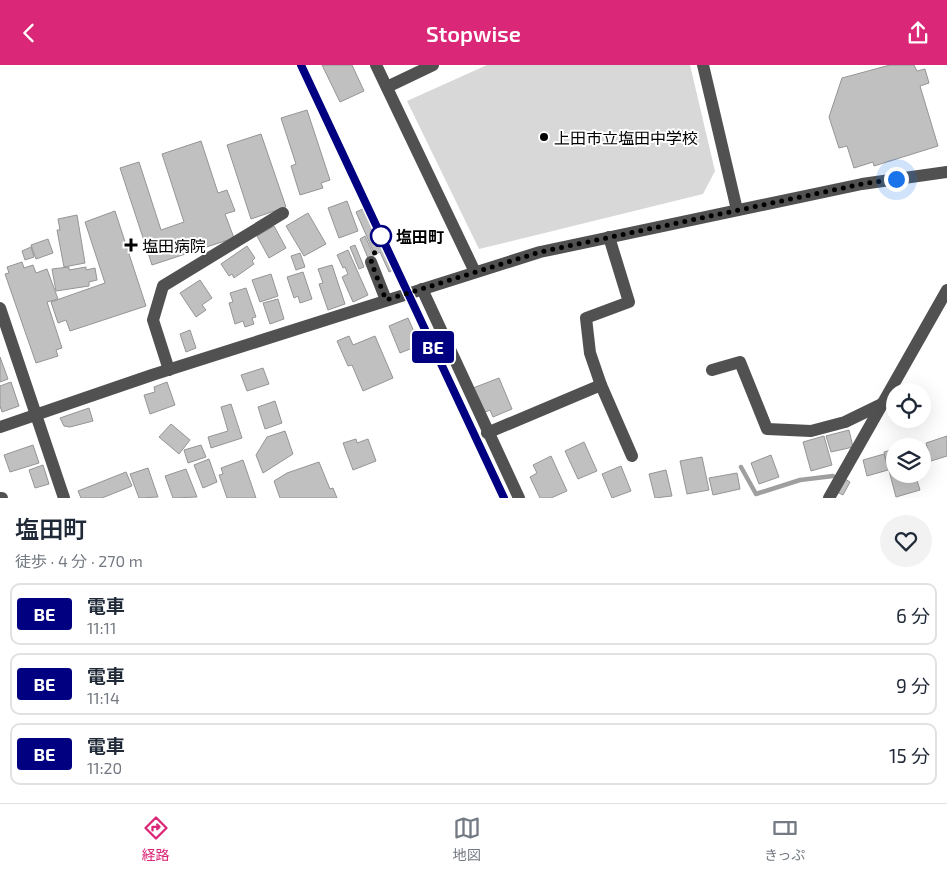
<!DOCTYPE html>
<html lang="ja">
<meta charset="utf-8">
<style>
:root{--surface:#fff;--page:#f2f2f3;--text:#1f2937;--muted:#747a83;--line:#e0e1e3;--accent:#db2777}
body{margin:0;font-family:"Exo 2","Noto Sans JP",sans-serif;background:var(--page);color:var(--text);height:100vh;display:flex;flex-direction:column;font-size:19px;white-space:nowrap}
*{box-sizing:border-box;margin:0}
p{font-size:16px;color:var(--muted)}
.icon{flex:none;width:28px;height:28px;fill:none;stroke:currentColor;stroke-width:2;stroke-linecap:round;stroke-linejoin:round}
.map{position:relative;height:433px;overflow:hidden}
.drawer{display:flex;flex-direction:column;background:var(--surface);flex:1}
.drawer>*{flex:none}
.badge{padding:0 10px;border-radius:4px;font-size:18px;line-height:32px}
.buttons{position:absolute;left:886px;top:318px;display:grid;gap:10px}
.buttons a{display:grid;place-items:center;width:45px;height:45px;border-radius:50%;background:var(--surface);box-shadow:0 5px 20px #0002;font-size:25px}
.you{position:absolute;width:25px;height:25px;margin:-12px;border:4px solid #fff;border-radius:50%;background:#1a73e8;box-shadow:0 0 0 8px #1a73e833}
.map>.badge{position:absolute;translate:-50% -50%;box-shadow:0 0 0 2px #fff}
.round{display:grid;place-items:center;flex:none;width:52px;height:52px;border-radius:26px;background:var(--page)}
.headline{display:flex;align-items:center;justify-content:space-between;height:85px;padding:0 15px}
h1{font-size:24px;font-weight:600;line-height:38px}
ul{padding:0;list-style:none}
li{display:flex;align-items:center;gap:15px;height:62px;margin:0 10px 8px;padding:0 5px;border:2px solid var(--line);border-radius:10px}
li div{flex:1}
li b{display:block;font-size:19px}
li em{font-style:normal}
li .badge{min-width:55px;font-weight:700;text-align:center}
header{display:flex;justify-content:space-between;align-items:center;height:65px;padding:0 15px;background:var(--accent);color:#fff;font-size:22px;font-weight:600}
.tab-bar{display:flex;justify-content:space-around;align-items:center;height:70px;border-top:1px solid var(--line);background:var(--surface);font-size:14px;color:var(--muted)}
.tab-bar a{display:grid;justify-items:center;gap:2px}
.tab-bar .on{color:var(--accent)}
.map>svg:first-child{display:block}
.green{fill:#d8d8d8}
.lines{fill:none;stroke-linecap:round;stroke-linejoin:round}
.stream{stroke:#9f9f9f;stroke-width:4.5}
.building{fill:#c0c0c0;stroke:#959595}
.minor{stroke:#515151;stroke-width:12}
.rail{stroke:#000;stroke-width:4;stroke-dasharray:8 2.5 1 2.5;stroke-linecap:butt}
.line-casing{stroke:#fff;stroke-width:11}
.line{stroke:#000080;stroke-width:8}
.walk{stroke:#000;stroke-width:5;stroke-dasharray:0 9}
.poi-dot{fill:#000;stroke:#fff;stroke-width:2}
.stop-dot{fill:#fff;stroke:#000080;stroke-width:2.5}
.labels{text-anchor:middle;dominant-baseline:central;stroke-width:4;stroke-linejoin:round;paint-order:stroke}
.poi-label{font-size:16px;fill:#000;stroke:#fff;text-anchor:start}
.stop-label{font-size:16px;font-weight:bold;fill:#000;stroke:#fff;text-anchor:start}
</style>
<header><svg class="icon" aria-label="back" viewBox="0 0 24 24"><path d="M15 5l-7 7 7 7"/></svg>Stopwise<svg class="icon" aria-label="share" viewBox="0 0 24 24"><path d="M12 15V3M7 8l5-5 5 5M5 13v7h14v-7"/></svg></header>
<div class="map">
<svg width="947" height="433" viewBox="0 0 947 433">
<rect width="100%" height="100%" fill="#fff"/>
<polygon class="green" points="487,0 690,0 715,106 703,129 479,184 407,36"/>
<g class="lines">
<polyline class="stream" points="741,402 756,429 800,415 833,411"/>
</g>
<g class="building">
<polygon points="322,0 352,0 364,26 340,37"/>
<polygon points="890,0 914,0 917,6 925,4 929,18 920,21 938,81 874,101 873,97 854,103 847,81 839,83 829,52 842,13"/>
<polygon points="307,45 330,115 321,118 323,123 300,130 291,101 296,99 281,53"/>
<polygon points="261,69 286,142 251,154 227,80"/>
<polygon points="201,76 218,128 227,125 235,146 225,149 234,173 152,200 120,103 139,97 161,165 184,157 162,89"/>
<polygon points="347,136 358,166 339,173 328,143"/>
<polygon points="365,143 393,205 389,207 380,187 375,190 356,147"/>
<polygon points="115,146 146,241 70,266 66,255 58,258 51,237 105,218 85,157"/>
<polygon points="308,148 326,179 304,191 286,161"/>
<polygon points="77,150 85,198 64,202 57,165 60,165 58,154"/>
<polygon points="274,161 286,183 269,193 257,171"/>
<polygon points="365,171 374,191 368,193 360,174"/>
<polygon points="48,174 53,188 36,194 31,180"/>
<polygon points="355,180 364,202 359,204 350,182"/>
<polygon points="247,181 255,193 252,196 254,199 234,213 232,209 229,211 221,199"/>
<polygon points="31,182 34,192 25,195 22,186"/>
<polygon points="348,185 368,230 353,237 342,212 348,209 345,202 343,203 337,190"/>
<polygon points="300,188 305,202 296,205 291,191"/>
<polygon points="22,197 24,203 33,200 36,208 47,204 58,234 47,237 62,283 56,285 58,291 36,298 5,209 9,208 7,202"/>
<polygon points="332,200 345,239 328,245 319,219 323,218 318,204"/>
<polygon points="69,202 69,205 86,202 86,205 95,203 97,215 89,217 89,221 56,226 52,204"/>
<polygon points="303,207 312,234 300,238 298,231 294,233 287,212"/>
<polygon points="271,209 278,231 260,237 252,215"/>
<polygon points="200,215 212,233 202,240 206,245 196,252 180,228"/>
<polygon points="246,223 256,252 252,253 254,259 245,262 243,256 235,259 229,238 233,237 230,228"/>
<polygon points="278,234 284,254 270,259 263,238"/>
<polygon points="408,253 420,280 400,288 389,261"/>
<polygon points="190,265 196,283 186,287 180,269"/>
<polygon points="349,271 353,280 375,271 393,313 363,326 352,300 348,301 337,276"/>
<polygon points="0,292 8,314 0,317"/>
<polygon points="263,303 269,319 247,326 241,310"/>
<polygon points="499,313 512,344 493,352 490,345 483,348 473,323"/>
<polygon points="11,317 19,341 2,347 0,341 0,321"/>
<polygon points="167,317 175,340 150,349 144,330 155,327 154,322"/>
<polygon points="275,336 282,358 265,364 258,342"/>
<polygon points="231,339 242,373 211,383 208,372 228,366 221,342"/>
<polygon points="89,343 93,356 70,362 64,361 60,353"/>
<polygon points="171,359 190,375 179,389 159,372"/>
<polygon points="849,365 853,382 831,387 826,371"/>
<polygon points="285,366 293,389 263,408 256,390 267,372"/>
<polygon points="824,371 832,400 811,406 803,377"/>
<polygon points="947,371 947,391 931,396 926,378"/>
<polygon points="356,374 357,378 368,374 376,396 353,405 343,378"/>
<polygon points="584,377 597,406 578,414 565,386"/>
<polygon points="33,380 39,398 10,407 4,390"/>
<polygon points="201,380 206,392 188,398 184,385"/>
<polygon points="895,384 895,409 915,409 920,425 896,432 884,387"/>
<polygon points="884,389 888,405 867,411 863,395"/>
<polygon points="771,390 779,412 759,419 751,398"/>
<polygon points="551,391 567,426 551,433 540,433 530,412 537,408 533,400"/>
<polygon points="702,392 709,425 687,429 680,396"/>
<polygon points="209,394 217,417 203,423 194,400"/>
<polygon points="243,395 256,433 227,433 219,410 223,409 221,403"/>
<polygon points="319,397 330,424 333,423 337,433 280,433 274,416 287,408"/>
<polygon points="43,400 49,419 35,423 29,405"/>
<polygon points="621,401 631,426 612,433 602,409"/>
<polygon points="148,403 158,432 139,433 130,409"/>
<polygon points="186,404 197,432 173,433 165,411"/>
<polygon points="666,405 672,431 655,433 649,409"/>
<polygon points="126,407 132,421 102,433 81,433 78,426"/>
<polygon points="737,408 740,424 713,430 709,413"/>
<polygon points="845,414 850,417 843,430 837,427"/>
</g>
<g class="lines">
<g class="minor">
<polyline points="376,0 475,207"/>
<polyline points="703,0 737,145"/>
<polyline points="387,22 433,0"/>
<polyline points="371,197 386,235"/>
<polyline points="422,224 519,433"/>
<polyline points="0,243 64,433"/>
<polyline points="169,305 153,255 163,221 283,148"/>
<polyline points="712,305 740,297 767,364 811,366 845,357 882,339"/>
<polyline points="601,320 590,288 586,253 629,237 609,172"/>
<polyline points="0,362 152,310 540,187 862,119 947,107"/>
<polyline points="487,368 601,320 632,391"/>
<polyline points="0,433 2,433"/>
<polyline points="829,433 947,225"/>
</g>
<polyline class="rail" points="301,0 504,433"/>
</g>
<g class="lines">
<defs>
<polyline id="line" points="301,0 504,433"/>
</defs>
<use href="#line" class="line-casing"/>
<use href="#line" class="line"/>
<polyline class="walk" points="381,171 371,197 386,235 540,187 862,119 896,114"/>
</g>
<g class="poi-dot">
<circle cx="544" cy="72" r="5"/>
<path d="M128.5 172.5h5v5h5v5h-5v5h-5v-5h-5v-5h5z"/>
</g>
<circle class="stop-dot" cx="381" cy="171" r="10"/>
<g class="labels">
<g class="poi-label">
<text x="554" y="72">上田市立塩田中学校</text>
<text x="142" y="180">塩田病院</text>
</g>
<g class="stop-label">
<text x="396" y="171">塩田町</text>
</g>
</g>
</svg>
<div class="buttons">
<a><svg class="icon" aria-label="locate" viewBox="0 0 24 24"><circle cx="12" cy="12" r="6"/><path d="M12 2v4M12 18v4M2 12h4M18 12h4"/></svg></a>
<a><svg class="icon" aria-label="layers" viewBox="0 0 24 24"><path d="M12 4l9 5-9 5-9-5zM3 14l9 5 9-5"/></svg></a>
</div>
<div class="you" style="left:896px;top:114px"></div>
<b class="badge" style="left:433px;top:282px;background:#000080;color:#fff">BE</b>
</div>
<section class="drawer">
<div class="headline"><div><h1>塩田町</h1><p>徒歩 · 4 分 · 270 m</p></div><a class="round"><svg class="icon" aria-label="heart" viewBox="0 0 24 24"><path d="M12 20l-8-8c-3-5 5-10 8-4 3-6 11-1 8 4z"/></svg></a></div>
<ul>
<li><span class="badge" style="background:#000080;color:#fff">BE</span><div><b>電車</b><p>11:11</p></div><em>6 分</em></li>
<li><span class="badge" style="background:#000080;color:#fff">BE</span><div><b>電車</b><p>11:14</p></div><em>9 分</em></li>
<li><span class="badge" style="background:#000080;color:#fff">BE</span><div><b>電車</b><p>11:20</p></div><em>15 分</em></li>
</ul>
</section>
<nav class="tab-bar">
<a class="on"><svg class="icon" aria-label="directions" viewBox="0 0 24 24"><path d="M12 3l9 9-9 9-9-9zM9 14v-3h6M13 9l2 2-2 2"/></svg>経路</a>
<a><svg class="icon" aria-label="map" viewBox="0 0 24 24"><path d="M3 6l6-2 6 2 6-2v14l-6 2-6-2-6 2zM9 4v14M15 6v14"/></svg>地図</a>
<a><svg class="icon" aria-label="tickets" viewBox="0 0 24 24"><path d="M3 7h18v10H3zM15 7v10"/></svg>きっぷ</a>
</nav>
